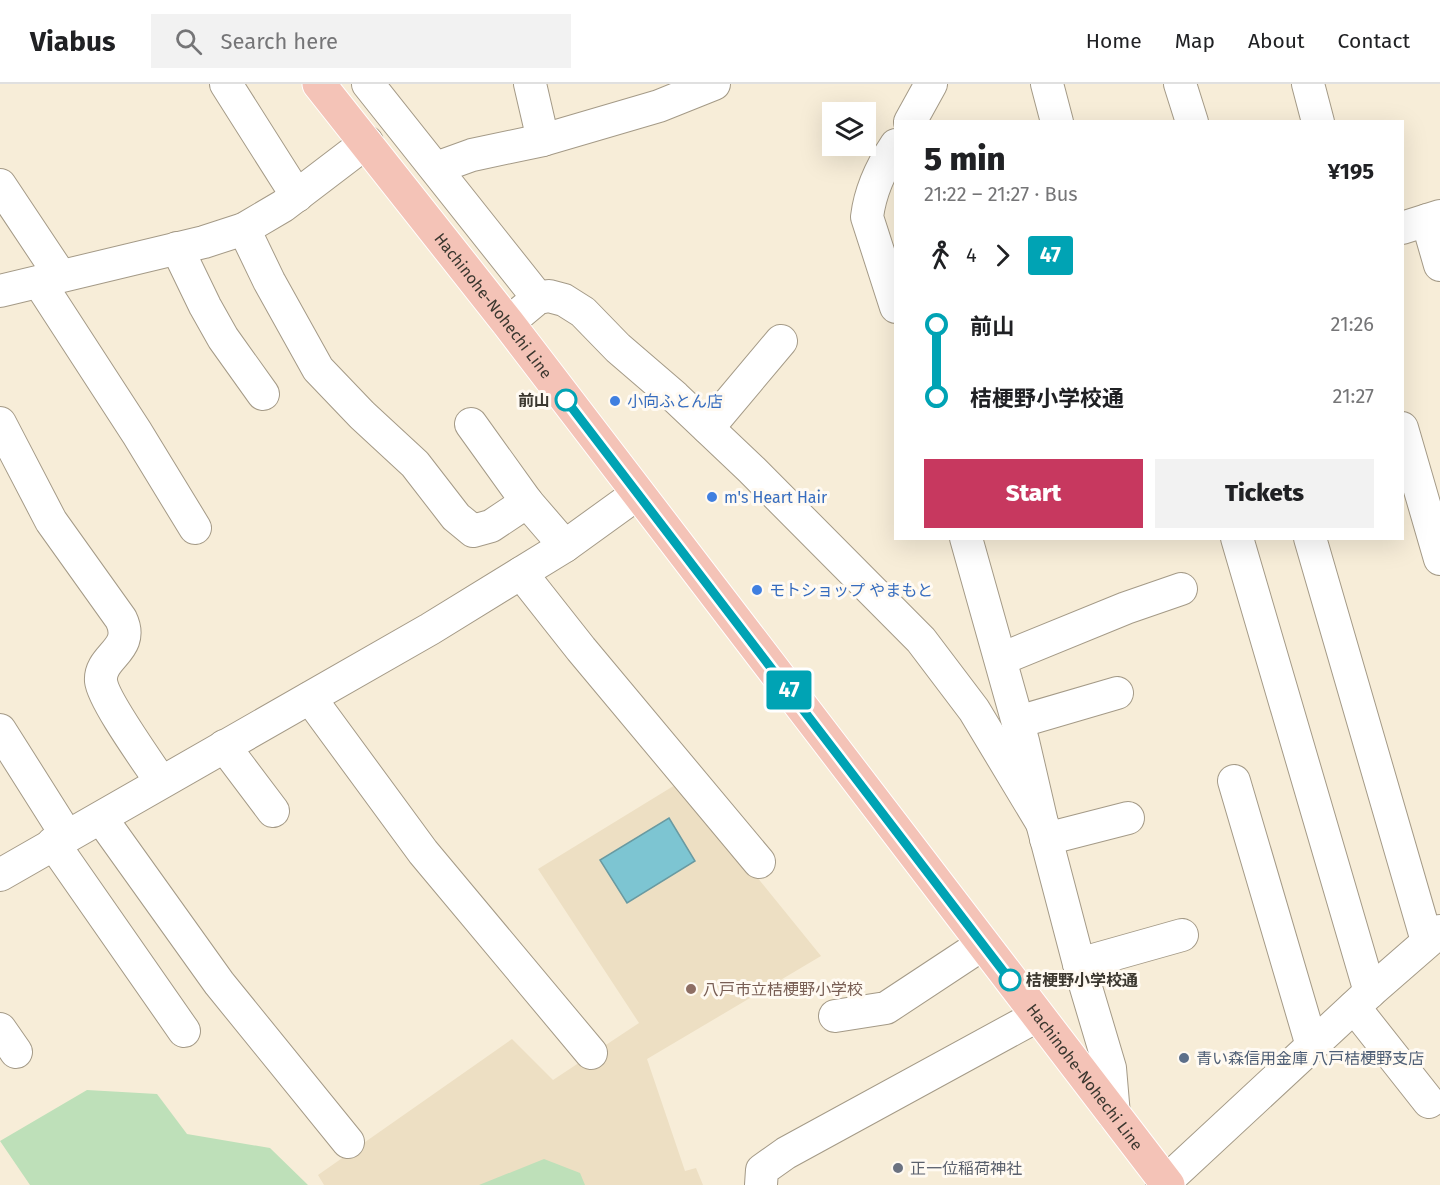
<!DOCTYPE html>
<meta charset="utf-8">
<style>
:root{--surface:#fff;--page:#f2f2f2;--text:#202124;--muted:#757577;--line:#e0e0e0;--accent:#c7385f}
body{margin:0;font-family:"Fira Sans","Noto Sans JP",sans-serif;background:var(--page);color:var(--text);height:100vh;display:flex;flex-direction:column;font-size:22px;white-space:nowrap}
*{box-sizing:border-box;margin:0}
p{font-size:20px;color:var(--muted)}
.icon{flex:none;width:33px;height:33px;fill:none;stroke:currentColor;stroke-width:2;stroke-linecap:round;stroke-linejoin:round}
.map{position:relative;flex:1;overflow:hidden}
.sheet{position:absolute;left:894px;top:36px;width:510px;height:420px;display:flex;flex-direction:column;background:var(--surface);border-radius:0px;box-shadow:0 6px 24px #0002}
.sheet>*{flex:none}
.badge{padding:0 12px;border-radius:4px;font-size:21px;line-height:39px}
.controls{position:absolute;left:822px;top:18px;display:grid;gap:12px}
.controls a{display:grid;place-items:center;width:54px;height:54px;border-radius:0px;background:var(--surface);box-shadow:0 6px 24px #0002;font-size:30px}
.map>.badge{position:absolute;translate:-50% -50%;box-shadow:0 0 0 3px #fff}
.legs{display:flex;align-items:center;gap:9px;height:66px;padding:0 30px;font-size:20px}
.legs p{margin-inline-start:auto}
.summary{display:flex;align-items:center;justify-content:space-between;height:102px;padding:0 30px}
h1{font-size:33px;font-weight:800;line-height:45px}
.primary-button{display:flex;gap:12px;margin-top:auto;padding:12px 30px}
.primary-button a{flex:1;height:69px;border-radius:0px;background:var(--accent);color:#fff;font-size:24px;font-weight:800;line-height:69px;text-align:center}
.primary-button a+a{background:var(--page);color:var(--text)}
ul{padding:0 30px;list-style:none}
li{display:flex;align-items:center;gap:21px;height:72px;font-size:22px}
li i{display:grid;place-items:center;width:9px;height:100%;margin:0 8px;background:currentColor}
li i::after{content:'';width:15px;height:15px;margin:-8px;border:4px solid;border-radius:50%;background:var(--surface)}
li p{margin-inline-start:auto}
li:first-child i{background:linear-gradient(#0000 50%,currentColor 0)}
li:last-child i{background:linear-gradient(currentColor 50%,#0000 0)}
header{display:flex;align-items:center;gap:36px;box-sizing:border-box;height:84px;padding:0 30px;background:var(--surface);border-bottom:2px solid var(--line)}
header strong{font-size:28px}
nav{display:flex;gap:33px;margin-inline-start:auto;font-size:21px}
.search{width:420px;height:54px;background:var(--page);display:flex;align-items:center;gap:15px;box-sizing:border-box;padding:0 21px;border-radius:0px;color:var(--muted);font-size:22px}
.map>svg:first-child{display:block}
.built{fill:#eddfc3}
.green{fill:#bee0b9}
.water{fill:#7dc5d2;stroke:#699aa1;stroke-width:1.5}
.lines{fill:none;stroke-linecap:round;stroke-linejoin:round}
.minor-casing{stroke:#a49a87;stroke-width:34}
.major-casing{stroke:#fff;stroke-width:35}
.minor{stroke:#fff;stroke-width:32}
.major{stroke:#f4c3b7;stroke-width:33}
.line-1-casing{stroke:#fff;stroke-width:14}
.line-1{stroke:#00a3b4;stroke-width:9}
.stop-1-dot{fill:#fff;stroke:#00a3b4;stroke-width:3}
.shop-dot{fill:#3f7fe0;stroke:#fffaf2;stroke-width:2}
.education-dot{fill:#8d6e63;stroke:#fffaf2;stroke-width:2}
.service-dot{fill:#5c6f8a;stroke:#fffaf2;stroke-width:2}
.worship-dot{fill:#6b7280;stroke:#fffaf2;stroke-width:2}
.labels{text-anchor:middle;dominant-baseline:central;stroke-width:6;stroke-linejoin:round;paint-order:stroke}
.street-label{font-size:16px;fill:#3b372f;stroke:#fffaf2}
.stop-label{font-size:16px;font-weight:bold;fill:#3b372f;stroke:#fffaf2;text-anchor:end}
.shop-label{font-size:16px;fill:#366cbe;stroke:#fffaf2;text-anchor:start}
.education-label{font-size:16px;fill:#785e54;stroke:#fffaf2;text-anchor:start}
.service-label{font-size:16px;fill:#4e5e75;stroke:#fffaf2;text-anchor:start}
.worship-label{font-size:16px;fill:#5b616d;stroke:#fffaf2;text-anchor:start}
</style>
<header>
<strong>Viabus</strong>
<div class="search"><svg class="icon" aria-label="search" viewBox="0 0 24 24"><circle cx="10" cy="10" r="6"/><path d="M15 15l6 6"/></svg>Search here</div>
<nav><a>Home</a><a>Map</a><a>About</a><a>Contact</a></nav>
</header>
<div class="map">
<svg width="1440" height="1101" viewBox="0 0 1440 1101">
<rect width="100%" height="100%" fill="#f7edd8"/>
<polygon class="built" points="680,698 821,872 647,975 685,1087 696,1084 703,1101 324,1101 318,1091 512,955 553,996 639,939 538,785"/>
<g class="green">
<polygon points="87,1006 157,1010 187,1050 270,1064 308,1101 30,1101 0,1057"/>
<polygon points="544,1075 580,1089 585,1101 479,1101"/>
</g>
<polygon class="water" points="669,734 695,777 627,819 600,776"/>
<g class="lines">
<defs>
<g id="minor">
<polyline points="226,0 297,112"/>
<polyline points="368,0 538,214"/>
<polyline points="530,0 543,56"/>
<polyline points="1047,0 1057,38"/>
<polyline points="1180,0 1192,38"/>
<polyline points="1308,0 1318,38"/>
<polyline points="910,38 931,0"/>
<path d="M 896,61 C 882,82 870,108 867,133 L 896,223"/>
<polyline points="436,84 472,71 543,56 659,22 714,0"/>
<polyline points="0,101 60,191"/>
<polyline points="1427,136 1440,181"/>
<polyline points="1402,144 1440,132"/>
<polyline points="244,145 269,197 318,285 362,331 415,380 456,433 473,447 491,442 527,418"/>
<polyline points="177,164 205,222 223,254 263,310"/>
<polyline points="39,198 137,349 195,444"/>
<polyline points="0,207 204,158 244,145 283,122 367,58"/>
<polyline points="508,239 538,214 549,212 564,216 583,228 618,264 675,313 752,386 921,556 974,626 1042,739"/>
<path d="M 0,339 L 51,437 L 121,535 C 136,566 99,572 101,597 C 103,616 148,678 161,698"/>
<polyline points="471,340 527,418 565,462"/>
<polyline points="708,344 781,257"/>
<polyline points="1402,344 1440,475"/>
<polyline points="966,454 1023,657 1042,739 1079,880 1110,984 1114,1031"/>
<polyline points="1237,454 1370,908"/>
<polyline points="1310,454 1427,857"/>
<polyline points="521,489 581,565 759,778"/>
<polyline points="1001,575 1126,524 1181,505"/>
<polyline points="310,614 423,768 591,969"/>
<polyline points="1018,638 1117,609"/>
<polyline points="0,646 67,752"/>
<polyline points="224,662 273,727"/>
<polyline points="1234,697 1312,962"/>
<polyline points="101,734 219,899 348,1058"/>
<polyline points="1046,755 1128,734"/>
<polyline points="53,759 184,947"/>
<polyline points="0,791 430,545 565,462 637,410"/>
<polyline points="1079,880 1182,851"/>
<polyline points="1354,923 1429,1018"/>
<polyline points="835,932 886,924 983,860"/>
<polyline points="0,945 16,968"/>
<polyline points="761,1101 762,1086 786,1069 1037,932"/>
<polyline points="1162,1101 1370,908 1440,847"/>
</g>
<g id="major">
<path id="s1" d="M 319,0 L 508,239 L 1168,1101"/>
</g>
</defs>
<use href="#minor" class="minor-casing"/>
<use href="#major" class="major-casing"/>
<use href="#minor" class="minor"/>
<use href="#major" class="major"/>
</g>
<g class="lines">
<defs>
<polyline id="line-1" points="566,316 1010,896"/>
</defs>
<use href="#line-1" class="line-1-casing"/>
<use href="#line-1" class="line-1"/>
</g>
<g class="stop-1-dot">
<circle cx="566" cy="316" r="10"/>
<circle cx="1010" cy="896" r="10"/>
</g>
<g class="shop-dot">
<circle cx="615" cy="317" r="6"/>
<circle cx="712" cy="413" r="6"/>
<circle cx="757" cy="506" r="6"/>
</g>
<circle class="education-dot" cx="691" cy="905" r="6"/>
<circle class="service-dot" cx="1184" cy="974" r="6"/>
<circle class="worship-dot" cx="898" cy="1084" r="6"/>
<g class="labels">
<g class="street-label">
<text stroke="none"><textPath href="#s1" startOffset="282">Hachinohe-Nohechi Line</textPath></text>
<text stroke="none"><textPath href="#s1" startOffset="1254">Hachinohe-Nohechi Line</textPath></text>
</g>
<g class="stop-label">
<text x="550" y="316">前山</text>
<text x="1026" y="896" text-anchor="start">桔梗野小学校通</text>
</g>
<g class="shop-label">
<text x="627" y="317">小向ふとん店</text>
<text x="724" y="413">m's Heart Hair</text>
<text x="769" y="506">モトショップ やまもと</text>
</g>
<g class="education-label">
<text x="703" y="905">八戸市立桔梗野小学校</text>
</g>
<g class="service-label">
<text x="1196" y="974">青い森信用金庫 八戸桔梗野支店</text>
</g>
<g class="worship-label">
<text x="910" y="1084">正一位稲荷神社</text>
</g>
</g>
</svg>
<div class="controls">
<a><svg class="icon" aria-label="layers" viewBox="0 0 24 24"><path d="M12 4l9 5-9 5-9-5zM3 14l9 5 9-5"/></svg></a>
</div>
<b class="badge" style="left:789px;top:606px;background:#00a3b4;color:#fff">47</b>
<section class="sheet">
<div class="summary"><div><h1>5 min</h1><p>21:22 – 21:27 · Bus</p></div><b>¥195</b></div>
<div class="legs"><svg class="icon" aria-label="walk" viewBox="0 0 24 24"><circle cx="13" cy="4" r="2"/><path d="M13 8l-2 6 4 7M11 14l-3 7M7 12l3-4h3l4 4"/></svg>4<svg class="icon" aria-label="forward" viewBox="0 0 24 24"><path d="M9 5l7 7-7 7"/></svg><b class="badge" style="background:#00a3b4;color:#fff">47</b></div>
<ul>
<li><i style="color:#00a3b4"></i><b>前山</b><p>21:26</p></li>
<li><i style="color:#00a3b4"></i><b>桔梗野小学校通</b><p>21:27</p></li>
</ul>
<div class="primary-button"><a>Start</a><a>Tickets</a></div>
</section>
</div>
